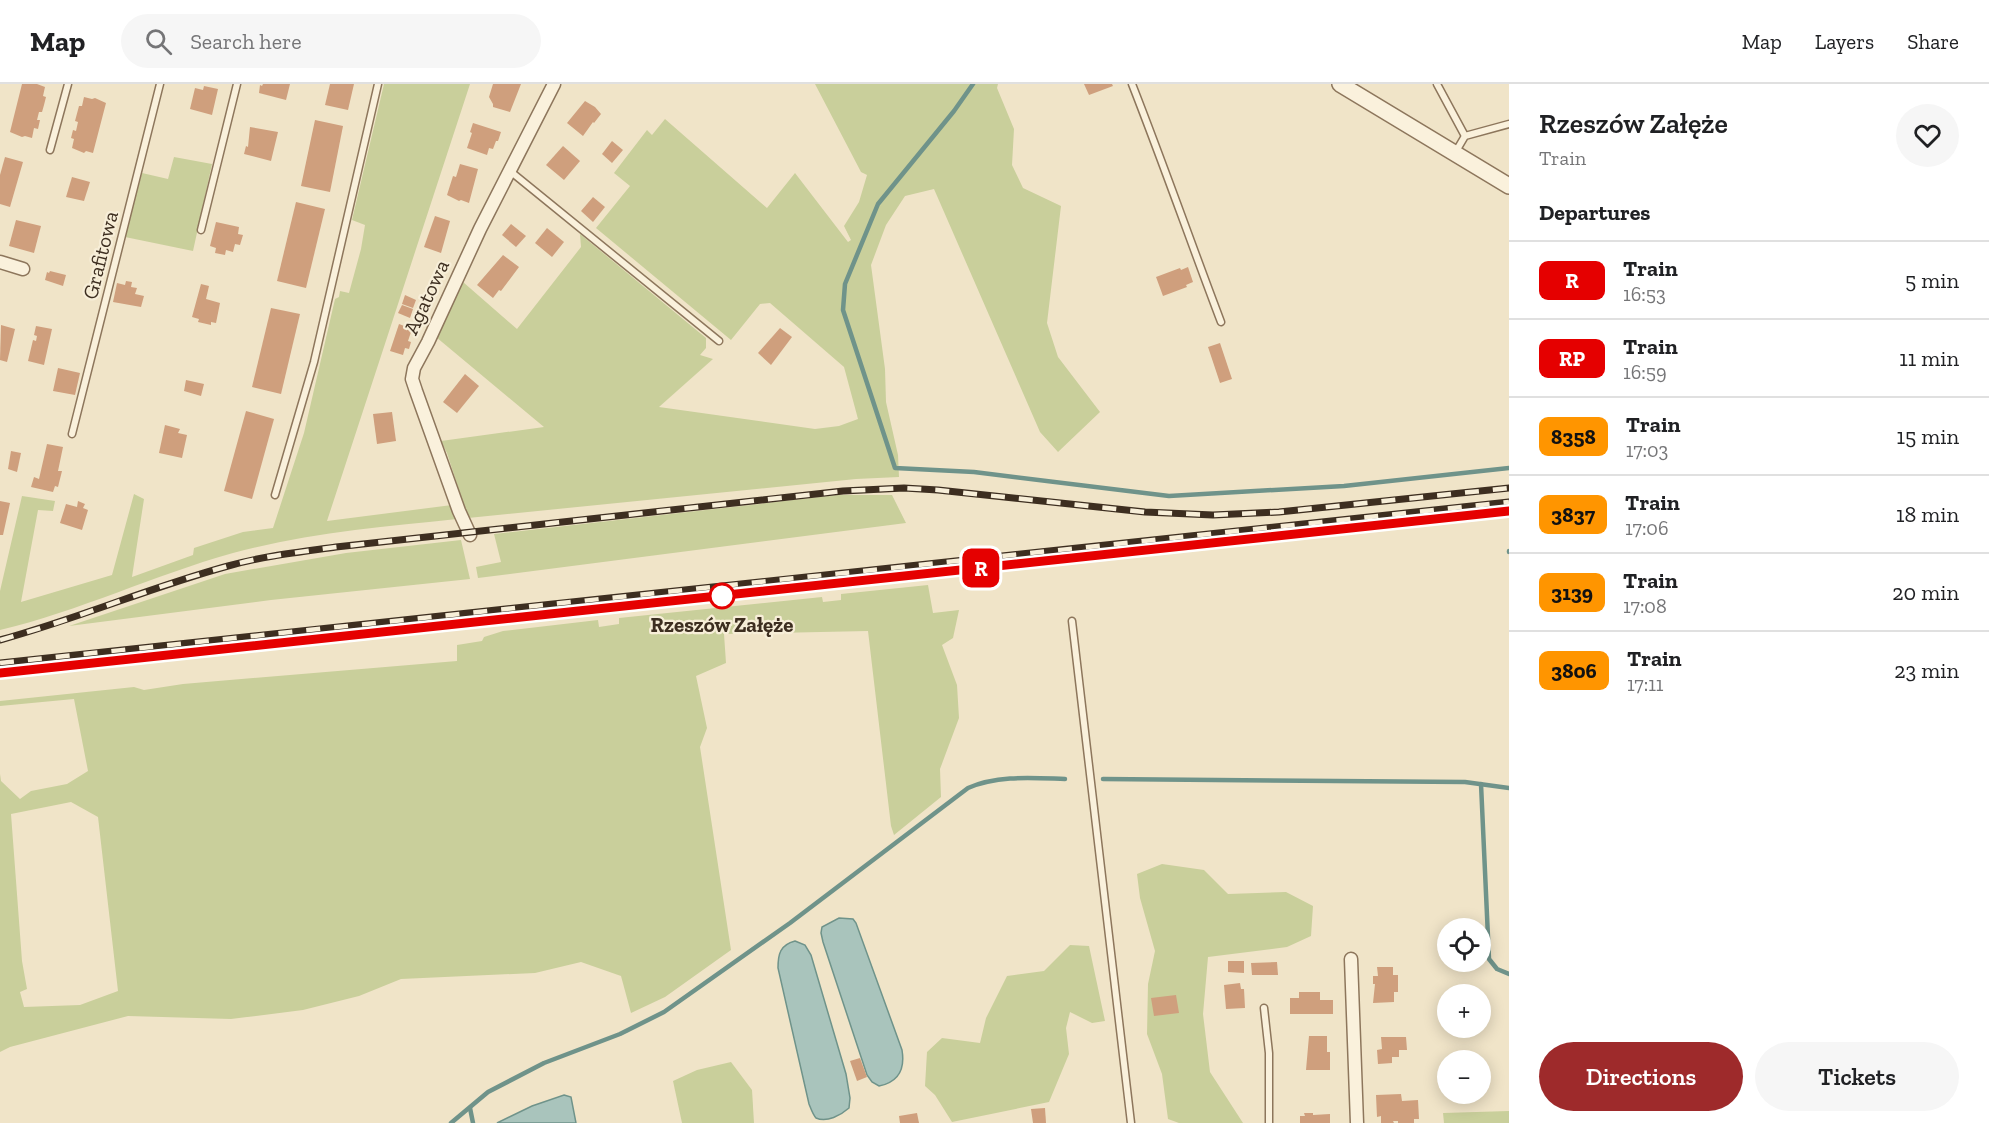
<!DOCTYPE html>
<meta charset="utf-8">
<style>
:root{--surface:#fff;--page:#f6f6f6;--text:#202124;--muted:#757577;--line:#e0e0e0;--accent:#9e2a2b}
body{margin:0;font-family:"Zilla Slab",serif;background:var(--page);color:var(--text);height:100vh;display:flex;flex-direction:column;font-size:22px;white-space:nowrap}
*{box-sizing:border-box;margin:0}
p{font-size:20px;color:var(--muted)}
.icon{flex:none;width:33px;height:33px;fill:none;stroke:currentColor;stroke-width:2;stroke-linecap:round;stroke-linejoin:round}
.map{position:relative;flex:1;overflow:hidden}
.side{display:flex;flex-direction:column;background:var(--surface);width:480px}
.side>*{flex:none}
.badge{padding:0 12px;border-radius:9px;font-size:21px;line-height:39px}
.tools{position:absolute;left:1437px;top:834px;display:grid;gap:12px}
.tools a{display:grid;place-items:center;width:54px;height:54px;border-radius:50%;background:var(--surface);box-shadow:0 3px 15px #0003;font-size:30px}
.map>.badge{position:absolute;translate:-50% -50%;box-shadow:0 0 0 3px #fff}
h2{padding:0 30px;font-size:22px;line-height:54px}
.round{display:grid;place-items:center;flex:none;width:63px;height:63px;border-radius:32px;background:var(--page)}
.headline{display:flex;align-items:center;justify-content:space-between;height:102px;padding:0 30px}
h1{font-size:28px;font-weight:600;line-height:45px}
.button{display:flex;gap:12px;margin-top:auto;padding:12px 30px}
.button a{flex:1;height:69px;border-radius:36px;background:var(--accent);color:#fff;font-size:24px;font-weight:600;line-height:69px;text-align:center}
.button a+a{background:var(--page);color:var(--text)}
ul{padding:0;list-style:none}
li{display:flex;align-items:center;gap:18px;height:78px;padding:0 30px;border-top:2px solid var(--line)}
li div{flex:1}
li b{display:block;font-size:22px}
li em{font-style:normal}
li .badge{min-width:66px;font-weight:700;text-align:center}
header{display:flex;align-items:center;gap:36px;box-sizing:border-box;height:84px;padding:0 30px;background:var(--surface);border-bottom:2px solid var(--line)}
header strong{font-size:28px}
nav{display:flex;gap:33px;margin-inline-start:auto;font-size:21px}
.search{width:420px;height:54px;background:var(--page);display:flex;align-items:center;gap:15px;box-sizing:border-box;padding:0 21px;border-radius:33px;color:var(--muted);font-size:22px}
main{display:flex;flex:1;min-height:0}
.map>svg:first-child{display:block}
.green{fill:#c9cf9b;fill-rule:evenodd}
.water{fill:#a9c4bc;stroke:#6f938a;stroke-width:1.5}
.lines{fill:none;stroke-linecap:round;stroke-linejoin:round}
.stream{stroke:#6f938a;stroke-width:4.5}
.building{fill:#cf9f7d}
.service-casing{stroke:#8d765c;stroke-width:9}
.minor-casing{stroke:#8d765c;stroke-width:15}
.tertiary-casing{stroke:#8d765c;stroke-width:18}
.service{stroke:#faf1dc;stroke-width:6}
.minor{stroke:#faf1dc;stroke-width:12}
.tertiary{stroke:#faf1dc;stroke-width:15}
.rail-casing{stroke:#3d2e20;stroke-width:7}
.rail{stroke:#f7eed8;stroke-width:4.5;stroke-dasharray:14;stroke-linecap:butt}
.line-casing{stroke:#fff;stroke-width:14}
.line{stroke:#e50000;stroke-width:9}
.stop-dot{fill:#fff;stroke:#e50000;stroke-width:3}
.labels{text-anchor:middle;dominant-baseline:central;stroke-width:4.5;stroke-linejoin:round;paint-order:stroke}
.street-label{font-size:21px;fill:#3d2e20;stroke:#f7eed8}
.stop-label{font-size:21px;font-weight:bold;fill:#3d2e20;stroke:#f7eed8}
</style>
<header>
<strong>Map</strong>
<div class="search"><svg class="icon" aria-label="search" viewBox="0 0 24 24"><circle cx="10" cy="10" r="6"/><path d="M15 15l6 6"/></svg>Search here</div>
<nav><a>Map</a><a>Layers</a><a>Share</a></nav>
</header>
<main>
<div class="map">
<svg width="1509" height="1039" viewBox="0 0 1509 1039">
<rect width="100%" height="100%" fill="#f0e4c8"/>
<g class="green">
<path d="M 384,0 L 470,0 L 327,437 L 452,421 L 457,435 C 382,443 306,449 233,469 C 154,491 80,527 0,546 L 0,507 L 22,412 L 55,417 L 53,427 L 38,426 L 21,518 L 112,491 L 134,410 L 144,415 L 132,493 L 193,471 L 194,464 L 243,448 L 273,444 L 304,349 L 335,215 L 339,213 L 340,207 L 349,209 L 361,165 L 365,141 L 352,136 Z"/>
<polygon points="815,0 998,0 997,4 1014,45 1012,81 1023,104 1061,122 1047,239 1058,273 1100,328 1058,368 1040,348 934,105 905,112 886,141 871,181 885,285 886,318 898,371 899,393 856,395 468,434 447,369 441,357 544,343 436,253 463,198 517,245 581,163 580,150 706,254 706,264 700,271 713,275 659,323 815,345 839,342 858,335 844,283 770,219 760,220 731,256 596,144 630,102 614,89 647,46 652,51 665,35 767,124 795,89 848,158 851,156 844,142 859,118 867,91 861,88"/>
<polygon points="174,73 212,80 193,167 125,153 142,89 168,95"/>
<polygon points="838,411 892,411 906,439 478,494 476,483 501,478 494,450"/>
<polygon points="461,456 470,495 271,516 69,542 225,490 346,469"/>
<path d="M 928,501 L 933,529 L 959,526 L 953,554 L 942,561 L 957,601 L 959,634 L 940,685 L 941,713 L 894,751 L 891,742 L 868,547 L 724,550 L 726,579 L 696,592 L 707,644 L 700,663 L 731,866 L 665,913 L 631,929 L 621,892 L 581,878 L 535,889 L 401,895 L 359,912 L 303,926 L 231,935 L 128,932 L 10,963 L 0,968 L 0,690 L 1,697 L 20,715 L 31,707 L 67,700 L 88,687 L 74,615 L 0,622 L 0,617 L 134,603 L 144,606 L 183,600 L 457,577 L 457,561 L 482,557 L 484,553 L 503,547 L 598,536 L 599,543 L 619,540 L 619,534 L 822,513 L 823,518 L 841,516 L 841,510 ZM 71,718 L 98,733 L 118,907 L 80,921 L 24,923 L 20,908 L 27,905 L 22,877 L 11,730 Z"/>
<polygon points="1162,780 1204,786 1228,810 1286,808 1313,822 1311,852 1287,863 1208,873 1203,930 1210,988 1243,1039 1179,1039 1168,1035 1162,990 1147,950 1148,900 1155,867 1140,814 1137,790"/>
<polygon points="1070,861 1089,862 1105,937 1092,939 1070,928 1066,944 1069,970 1049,1018 952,1038 935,1011 925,1002 927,968 942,954 980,959 986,934 1007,892 1044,887"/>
<polygon points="731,978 752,1006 754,1039 682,1039 673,997 697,986"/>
<polygon points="1509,1027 1509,1039 1444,1039 1443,1029"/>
</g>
<g class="water">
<path d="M 839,834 L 853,835 L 856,839 L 902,966 C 905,984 899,998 879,1002 L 872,998 L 867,991 L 823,858 L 821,849 L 822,843 Z"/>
<path d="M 795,857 L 805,861 L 811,871 L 846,990 L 850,1014 L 849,1024 C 841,1031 827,1039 816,1034 C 813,1031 811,1025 809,1020 L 778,884 C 778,870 780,861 795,857 Z"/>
<polygon points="564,1011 571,1013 576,1039 497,1039 532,1022"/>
</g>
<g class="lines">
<g class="stream">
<polyline points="973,0 954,27 878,120 845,200 843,226 895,384 974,388 1169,412 1344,402 1509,384"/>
<polyline points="1509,467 1509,468"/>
<polyline points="1103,695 1465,698 1509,704"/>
<polyline points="1481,700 1489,875 1497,885 1509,890"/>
<polyline points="470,1024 473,1039"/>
<path d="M 451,1039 L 488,1008 L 544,979 L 620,950 L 664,928 L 790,839 L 968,704 C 998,691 1032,694 1065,695"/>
</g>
</g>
<g class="building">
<polygon points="22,0 37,0 45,3 43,12 46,13 44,21 42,28 39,28 37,36 40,36 38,45 34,44 32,54 25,52 22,53 10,48"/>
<polygon points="263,0 290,0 286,16 259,9 260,1 262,2"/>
<polygon points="330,0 354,0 348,26 325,21"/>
<polygon points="493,0 521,0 510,28 493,23 493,20 489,13"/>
<polygon points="1084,0 1112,0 1113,2 1089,11"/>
<polygon points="204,2 218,5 212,31 190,25 195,4 203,6"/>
<polygon points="84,13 92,15 95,14 106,19 93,69 86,67 84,69 72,64 74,55 71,54 73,46 76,47 78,38 75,37 79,22 82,22"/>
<polygon points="585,17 595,23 601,30 594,39 593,38 583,52 567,39"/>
<polygon points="315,36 343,42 330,108 301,102"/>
<polygon points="473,39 501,48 498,57 496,57 493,65 489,64 487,71 467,64 472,49 470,48"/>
<polygon points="250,43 278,48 271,77 244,70 246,62 248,63"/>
<polygon points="612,57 623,66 612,79 602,70"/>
<polygon points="563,62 580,77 564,96 546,81"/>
<polygon points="5,73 23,78 10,123 0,120 0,91"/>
<polygon points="460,80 478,85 469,119 461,116 459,117 447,111 453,92 456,93"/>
<polygon points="72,93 90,98 84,117 66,113"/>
<polygon points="593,113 605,123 593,138 581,127"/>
<polygon points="296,118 325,125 306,204 277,197"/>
<polygon points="435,132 450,137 441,169 424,163"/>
<polygon points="16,136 41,142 34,169 9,162"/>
<polygon points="216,138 239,143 238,150 243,151 240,161 235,160 233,168 226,166 225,171 215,169 216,164 210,162"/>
<polygon points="511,140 526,152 516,163 502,151"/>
<polygon points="547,144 564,158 552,173 535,159"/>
<polygon points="503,171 519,183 501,207 499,206 493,214 477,201"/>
<polygon points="1188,183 1193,198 1186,201 1187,203 1163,212 1156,193 1180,184 1181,186"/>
<polygon points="50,187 66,191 63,202 45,196 47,188 49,189"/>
<polygon points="126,197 132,198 131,203 137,204 135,210 144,212 141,223 113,218 117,199 125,201"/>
<polygon points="201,200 209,202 206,215 220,219 216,239 211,238 211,241 198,238 199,235 192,233"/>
<polygon points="405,211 416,216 413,224 402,220"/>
<polygon points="402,221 413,225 410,234 398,229"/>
<polygon points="271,224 300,230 281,310 252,303"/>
<polygon points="399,240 412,245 408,257 411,258 409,265 405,264 403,271 390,267"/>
<polygon points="1,241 15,245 7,278 0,276"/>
<polygon points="36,242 52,245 44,281 28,277 33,256 36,257 37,252 34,251"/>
<polygon points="780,244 792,253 771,281 758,269"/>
<polygon points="1220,259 1232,295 1220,299 1208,263"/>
<polygon points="58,284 80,289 75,311 53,307"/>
<polygon points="465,290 479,302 457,329 443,318"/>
<polygon points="186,296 204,300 201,312 184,307"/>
<polygon points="246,327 274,335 252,415 224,407"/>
<polygon points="392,328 396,357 377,360 373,330"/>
<polygon points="165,341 180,345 178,349 187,351 182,374 159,369"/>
<polygon points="47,360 63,363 58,387 62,387 58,403 55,402 53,408 31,403 34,393 39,395"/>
<polygon points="11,367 21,369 17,388 8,385"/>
<polygon points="0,417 10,419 3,451 0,451"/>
<polygon points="78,417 85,420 83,424 88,426 82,446 60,439 66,420 77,423"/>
<polygon points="1228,877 1244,877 1244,889 1228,888"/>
<polygon points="1277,878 1278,891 1252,891 1251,879"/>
<polygon points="1377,883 1393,883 1393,891 1398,891 1398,908 1394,908 1394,918 1373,919 1375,900 1373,900 1373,892 1378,892"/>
<polygon points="1240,899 1241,905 1244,905 1245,924 1226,925 1224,901"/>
<polygon points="1299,908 1320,908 1320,916 1333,916 1333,930 1290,930 1290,914 1299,914"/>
<polygon points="1176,911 1179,929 1154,932 1151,914"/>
<polygon points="1309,952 1327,952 1327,968 1330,968 1330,986 1306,986"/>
<polygon points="1381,953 1406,953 1407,966 1399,966 1399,973 1392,973 1392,979 1378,980 1377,966 1382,965"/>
<polygon points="860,974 867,993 857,997 850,977"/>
<polygon points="1401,1010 1402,1017 1418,1016 1419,1035 1414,1035 1414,1039 1398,1039 1398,1037 1393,1037 1394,1039 1381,1039 1381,1032 1377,1033 1376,1011"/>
<polygon points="1045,1024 1046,1039 1033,1039 1031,1025"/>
<polygon points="917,1029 919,1039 900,1039 899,1032"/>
<polygon points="1304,1029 1313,1029 1313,1031 1330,1030 1330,1039 1300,1039 1300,1032 1305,1032"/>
</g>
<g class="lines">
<defs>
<g id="service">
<path d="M 1132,0 C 1163,79 1191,159 1221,238"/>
<polyline points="1437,0 1465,52"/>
<polyline points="50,66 68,0"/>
<polyline points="1455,69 1465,52 1509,40"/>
<polyline points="510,87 719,257"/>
<polyline points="201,146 237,0"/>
<polyline points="72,350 160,0"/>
<polyline points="275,411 314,278 378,0"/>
<polyline points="1072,537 1131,1039"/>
<polyline points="1264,924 1269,969 1269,1039"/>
</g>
<g id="minor">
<polyline points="0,178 23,185"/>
<polyline points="470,451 459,427 416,307 412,295 414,284 428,258 480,145 554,0"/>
<polyline points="1351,875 1357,1039"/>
</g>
<polyline id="tertiary" points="1340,0 1509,102"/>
</defs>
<use href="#service" class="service-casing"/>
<use href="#minor" class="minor-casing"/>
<use href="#tertiary" class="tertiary-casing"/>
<use href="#service" class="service"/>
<use href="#minor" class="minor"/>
<use href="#tertiary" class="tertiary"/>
<defs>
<g id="rail">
<path d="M 0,556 C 77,535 151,503 228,482 C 263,472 300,468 336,463 L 843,407 L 904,404 L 938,406 L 1145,428 L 1213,431 L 1279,428 L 1509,404"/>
<polyline points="0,579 1509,418"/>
<polyline points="0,589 1509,427"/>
</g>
</defs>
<use href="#rail" class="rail-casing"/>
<use href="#rail" class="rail"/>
</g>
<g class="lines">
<defs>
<polyline id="line" points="0,589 1509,427"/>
</defs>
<use href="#line" class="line-casing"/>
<use href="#line" class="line"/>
</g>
<circle class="stop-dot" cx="722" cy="512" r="12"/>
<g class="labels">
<g class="street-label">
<text transform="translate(100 171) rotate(-76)">Grafitowa</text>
<text transform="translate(426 213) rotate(-65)">Agatowa</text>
</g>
<g class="stop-label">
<text x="722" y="540">Rzeszów Załęże</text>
</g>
</g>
</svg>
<div class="tools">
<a><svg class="icon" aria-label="locate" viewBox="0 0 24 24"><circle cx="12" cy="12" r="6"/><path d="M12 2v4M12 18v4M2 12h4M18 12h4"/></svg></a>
<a>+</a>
<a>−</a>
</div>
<b class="badge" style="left:981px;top:484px;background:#e50000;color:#fff">R</b>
</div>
<section class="side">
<div class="headline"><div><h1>Rzeszów Załęże</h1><p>Train</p></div><a class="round"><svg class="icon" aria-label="heart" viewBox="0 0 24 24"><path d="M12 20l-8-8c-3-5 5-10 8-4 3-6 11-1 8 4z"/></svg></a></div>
<h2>Departures</h2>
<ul>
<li><span class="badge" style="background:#e50000;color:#fff">R</span><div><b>Train</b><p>16:53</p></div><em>5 min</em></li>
<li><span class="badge" style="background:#e50000;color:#fff">RP</span><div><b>Train</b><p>16:59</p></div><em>11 min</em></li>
<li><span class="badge" style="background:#ff9500;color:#111">8358</span><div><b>Train</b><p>17:03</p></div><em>15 min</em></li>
<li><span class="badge" style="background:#ff9500;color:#111">3837</span><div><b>Train</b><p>17:06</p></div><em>18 min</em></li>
<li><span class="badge" style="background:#ff9500;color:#111">3139</span><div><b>Train</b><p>17:08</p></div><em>20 min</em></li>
<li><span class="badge" style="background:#ff9500;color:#111">3806</span><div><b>Train</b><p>17:11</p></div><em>23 min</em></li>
</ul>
<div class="button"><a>Directions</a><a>Tickets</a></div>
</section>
</main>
